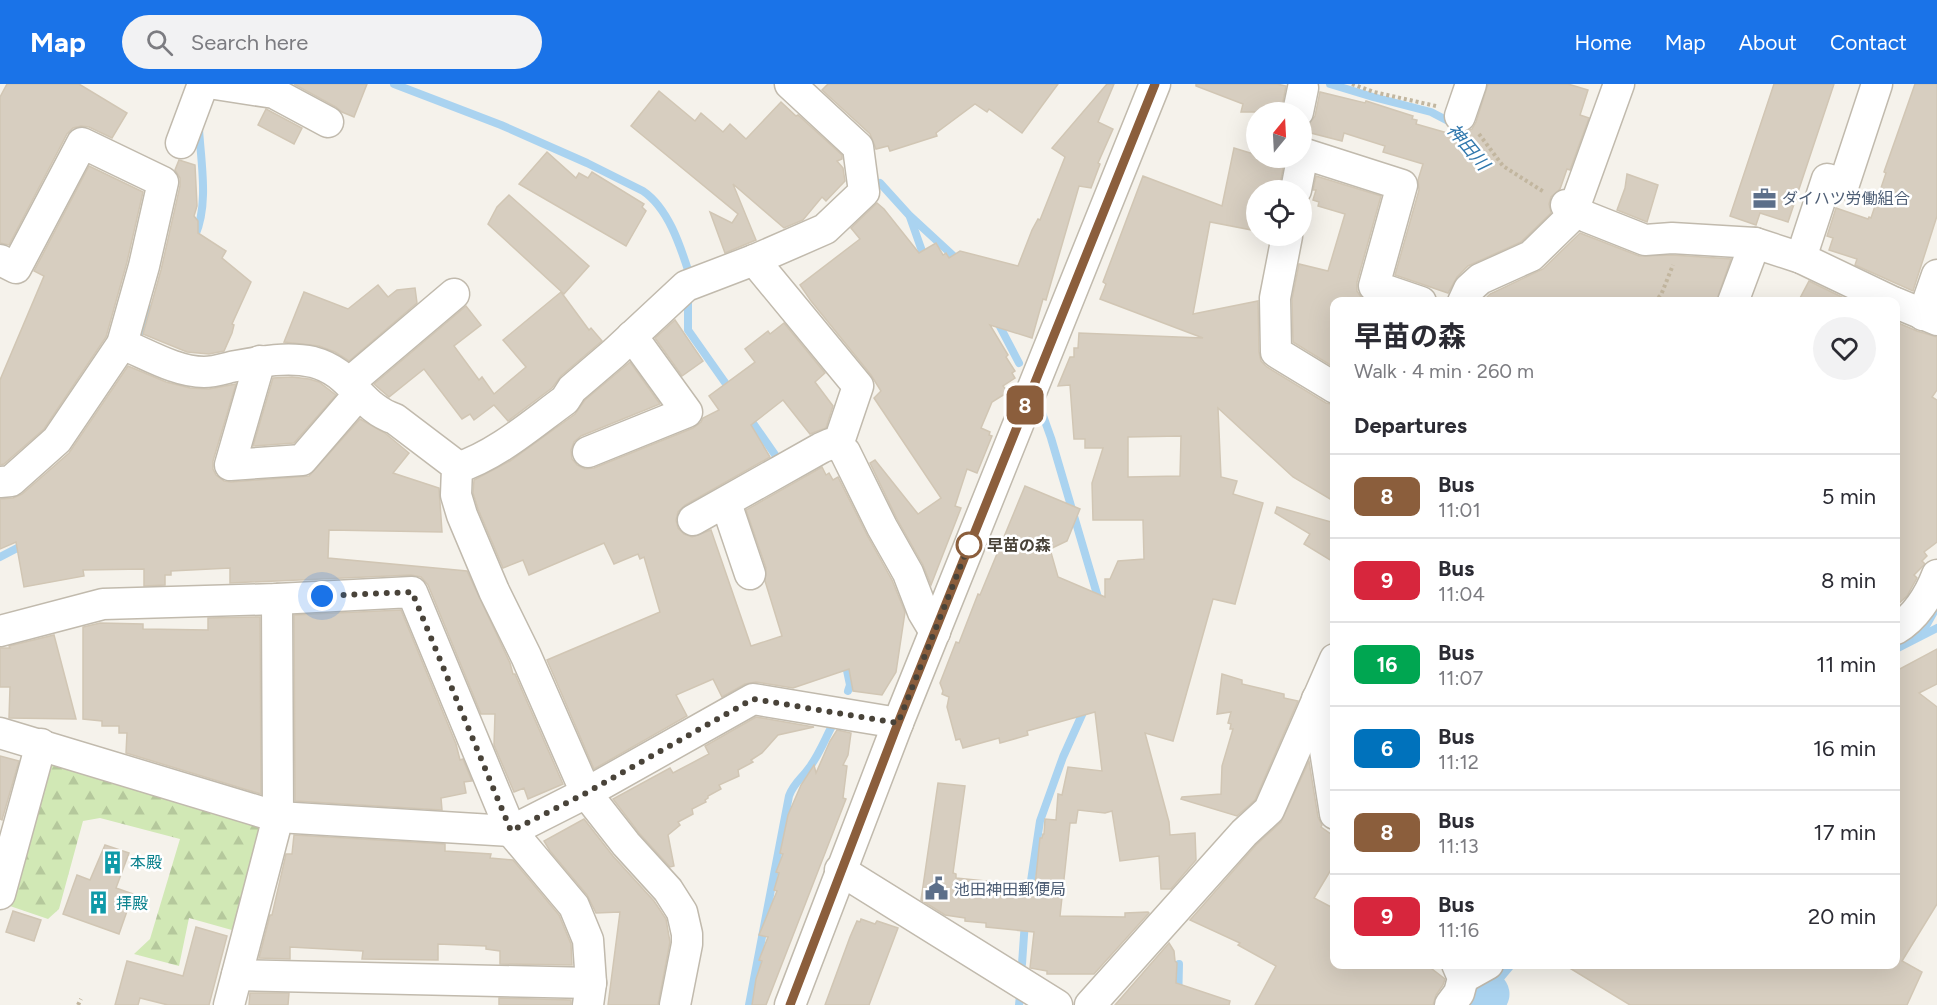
<!DOCTYPE html>
<meta charset="utf-8">
<style>
:root{--surface:#fff;--page:#f2f2f3;--text:#2b2b33;--muted:#7c7c81;--line:#e1e1e2;--accent:#1a73e8}
body{margin:0;font-family:Figtree,"Noto Sans JP",sans-serif;background:var(--page);color:var(--text);height:100vh;display:flex;flex-direction:column;font-size:22px;white-space:nowrap}
*{box-sizing:border-box;margin:0}
p{font-size:20px;color:var(--muted)}
.icon{flex:none;width:33px;height:33px;fill:none;stroke:currentColor;stroke-width:2;stroke-linecap:round;stroke-linejoin:round}
.map{position:relative;flex:1;overflow:hidden}
.panel{position:absolute;left:1330px;top:213px;width:570px;height:672px;display:flex;flex-direction:column;background:var(--surface);border-radius:12px;box-shadow:0 6px 24px #0002}
.panel>*{flex:none}
.badge{padding:0 12px;border-radius:9px;font-size:21px;line-height:39px}
.needle{width:39px;rotate:18deg}
.fabs{position:absolute;left:1246px;top:18px;display:grid;gap:12px}
.fabs a{display:grid;place-items:center;width:66px;height:66px;border-radius:50%;background:var(--surface);box-shadow:0 6px 24px #0002;font-size:30px}
.you{position:absolute;width:30px;height:30px;margin:-15px;border:4px solid #fff;border-radius:50%;background:#1a73e8;box-shadow:0 0 0 9px #1a73e833}
.map>.badge{position:absolute;translate:-50% -50%;box-shadow:0 0 0 3px #fff}
h2{padding:0 24px;font-size:22px;line-height:54px}
.round{display:grid;place-items:center;flex:none;width:63px;height:63px;border-radius:32px;background:var(--page)}
.summary{display:flex;align-items:center;justify-content:space-between;height:102px;padding:0 24px}
h1{font-size:28px;font-weight:700;line-height:45px}
ul{padding:0;list-style:none}
li{display:flex;align-items:center;gap:18px;height:84px;padding:0 24px;border-top:2px solid var(--line)}
li div{flex:1}
li b{display:block;font-size:22px}
li em{font-style:normal}
li .badge{min-width:66px;font-weight:700;text-align:center}
header{display:flex;align-items:center;gap:36px;box-sizing:border-box;height:84px;padding:0 30px;background:var(--accent);color:#fff}
header strong{font-size:28px}
nav{display:flex;gap:33px;margin-inline-start:auto;font-size:21px}
.search{width:420px;height:54px;background:var(--page);display:flex;align-items:center;gap:15px;box-sizing:border-box;padding:0 21px;border-radius:33px;color:var(--muted);font-size:22px}
.map>svg:first-child{display:block}
.forest{fill:url(#forest-firs)}
.lines{fill:none;stroke-linecap:round;stroke-linejoin:round}
.stream{stroke:#aad3f0;stroke-width:8}
.river{stroke:#aad3f0;stroke-width:45}
.building{fill:#d7cec0;stroke:#d1c6b4;stroke-width:1.5;fill-rule:evenodd}
.minor-casing{stroke:#c1baad;stroke-width:33}
.path{stroke:#c2b69f;stroke-width:4;stroke-dasharray:3 3;stroke-linecap:butt}
.minor{stroke:#fff;stroke-width:30}
.line-casing{stroke:#fff;stroke-width:14}
.line{stroke:#8b5e3c;stroke-width:9}
.walk{stroke:#494339;stroke-width:6;stroke-dasharray:0 10.8}
.stop-dot{fill:#fff;stroke:#8b5e3c;stroke-width:3}
.labels{text-anchor:middle;dominant-baseline:central;stroke-width:5;stroke-linejoin:round;paint-order:stroke}
.service-label{font-size:16px;fill:#4e5e75;stroke:#fff;text-anchor:start}
.stop-label{font-size:16px;font-weight:bold;fill:#494339;stroke:#fff;text-anchor:start}
.culture-label{font-size:16px;fill:#0d838f;stroke:#fff;text-anchor:start}
.water-label{font-size:18px;font-style:italic;fill:#3178ad;stroke:#fff}
</style>
<header>
<strong>Map</strong>
<div class="search"><svg class="icon" aria-label="search" viewBox="0 0 24 24"><circle cx="10" cy="10" r="6"/><path d="M15 15l6 6"/></svg>Search here</div>
<nav><a>Home</a><a>Map</a><a>About</a><a>Contact</a></nav>
</header>
<div class="map">
<svg width="1937" height="921" viewBox="0 0 1937 921">
<defs>
<pattern id="forest-firs" width="22" height="20" patternUnits="userSpaceOnUse" patternTransform="scale(1.5)"><rect width="22" height="20" fill="#d1e8b5"/><path d="M5 1l3.5 6h-7zM16 11l3.5 6h-7z" fill="#b5c89c"/></pattern>
</defs>
<rect width="100%" height="100%" fill="#f5f2eb"/>
<polygon class="forest" points="54,677 258,742 265,750 239,848 189,834 179,882 134,870 150,855 180,755 100,734 83,737 59,825 48,835 7,821 45,683"/>
<g class="lines">
<g class="stream">
<path d="M 394,0 L 501,41 L 587,79 L 643,107 C 668,124 680,161 689,189"/>
<polyline points="1330,0 1373,13 1431,28 1454,40 1472,60"/>
<polyline points="880,99 909,131 960,178"/>
<polyline points="910,133 922,167 922,175"/>
<path d="M 195,152 C 209,120 201,79 199,45"/>
<polyline points="688,215 688,246 731,307"/>
<polyline points="997,237 1019,279"/>
<polyline points="140,248 153,224"/>
<polyline points="1041,326 1051,354 1099,517"/>
<polyline points="748,332 778,375"/>
<polyline points="0,473 25,460"/>
<polyline points="1921,551 1935,526"/>
<polyline points="1896,565 1937,544"/>
<polyline points="845,577 850,601 848,607"/>
<polyline points="1029,810 1040,737 1063,673 1085,624"/>
<polyline points="1022,880 1025,837"/>
<polyline points="1478,892 1487,910 1512,880"/>
<path d="M 749,921 L 789,712 C 793,700 802,694 809,684 C 819,671 825,655 833,640"/>
<polyline points="1019,921 1020,912"/>
<polyline points="1178,921 1179,880"/>
</g>
<polyline class="river" points="1479,921 1487,910"/>
</g>
<g class="building">
<polygon points="7,0 79,0 127,29 112,54 89,43 81,42 73,44 67,50 9,161 0,159 0,13"/>
<polygon points="294,0 367,0 354,33 342,28 336,23"/>
<polygon points="828,0 1058,0 1022,49 989,25 987,28 975,20 936,49 937,52 890,67 888,62 876,65 870,50 822,6"/>
<polygon points="1107,0 1114,0 1098,38 1113,45 1098,79 1100,80 1091,104 1079,102 1046,216 1043,215 1032,254 990,241 1008,271 1006,273 1015,287 1012,289 1015,294 1003,302 1008,308 992,318 981,344 990,348 989,351 992,352 977,389 967,385 955,422 961,424 931,501 923,481 897,435 870,379 875,376 918,430 941,414 874,314 881,307 871,291 811,217 800,201 860,155 851,144 877,119 884,125 919,169 936,159 943,171 946,169 949,174 960,167 1018,182 1032,146 1038,135 1040,136 1065,73 1052,64"/>
<polygon points="1196,0 1277,0 1286,2 1281,28 1241,28 1243,20 1196,2"/>
<polygon points="1488,0 1568,0 1588,6 1580,31 1589,34 1570,86 1567,85 1560,105 1551,113 1549,120 1551,129 1521,158 1468,182 1457,193 1448,209 1395,191 1419,106 1418,96 1423,80 1383,68 1385,62 1344,49 1342,57 1303,47 1315,32 1320,8 1365,19 1366,17 1413,32 1412,35 1417,36 1416,40 1465,54 1467,47 1472,45 1476,38"/>
<polygon points="1774,0 1834,0 1788,138 1760,129 1756,141 1730,132"/>
<polygon points="1915,0 1937,0 1937,132 1913,207 1855,181 1857,175 1829,166 1833,154 1827,152 1836,124 1868,135 1869,133 1871,134 1886,89 1884,88"/>
<polygon points="659,7 695,37 701,29 723,48 730,40 746,55 781,18 796,32 798,31 842,71 842,75 837,77 843,84 845,97 826,117 822,113 803,136 784,144 733,100 756,156 725,169 710,128 732,139 738,130 631,42"/>
<polygon points="266,25 302,44 294,60 258,41"/>
<path d="M 1234,64 L 1257,71 L 1257,74 L 1266,74 L 1284,79 L 1279,106 L 1257,106 L 1257,147 L 1210,138 L 1193,230 L 1258,217 L 1259,268 L 1261,277 L 1267,283 L 1326,319 L 1335,321 L 1335,418 L 1293,393 L 1218,324 L 1221,393 L 1237,397 L 1233,410 L 1263,419 L 1235,520 L 1213,515 L 1173,657 L 1145,649 L 1169,738 L 1170,751 L 1195,749 L 1196,776 L 1171,805 L 1161,805 L 1159,772 L 1120,777 L 1112,727 L 1105,729 L 1078,726 L 1076,739 L 1070,739 L 1060,832 L 1125,833 L 1125,829 L 1148,828 L 1149,829 L 1094,890 L 1047,890 L 1047,887 L 1030,884 L 1034,848 L 986,843 L 986,839 L 965,837 L 965,834 L 945,831 L 921,816 L 938,699 L 965,702 L 953,789 L 956,790 L 956,794 L 1035,802 L 1040,754 L 1042,754 L 1043,750 L 1044,750 L 1045,735 L 1056,736 L 1058,710 L 1062,711 L 1068,683 L 1102,687 L 1095,628 L 1027,647 L 1028,651 L 1000,659 L 999,654 L 963,664 L 960,655 L 956,656 L 947,623 L 949,613 L 942,610 L 943,607 L 940,599 L 956,558 L 959,559 L 978,510 L 980,511 L 1025,402 L 1080,425 L 1067,457 L 1050,465 L 1058,493 L 1105,513 L 1105,495 L 1110,495 L 1118,477 L 1144,475 L 1143,436 L 1093,436 L 1092,399 L 1103,364 L 1085,364 L 1085,355 L 1074,355 L 1070,301 L 1058,302 L 1070,273 L 1074,273 L 1074,264 L 1078,264 L 1079,249 L 1203,254 L 1100,215 L 1106,200 L 1103,198 L 1143,92 L 1222,122 ZM 1181,352 L 1180,392 L 1128,393 L 1128,353 Z"/>
<polygon points="547,68 576,94 579,89 588,94 592,88 644,120 642,123 646,127 626,162 519,100"/>
<polygon points="179,76 195,81 197,122 194,132 198,137 198,149 226,167 222,174 251,198 232,240 234,241 232,249 224,267 209,270 187,268 143,250 161,186 180,102 180,94 175,86"/>
<polygon points="89,82 143,108 127,178 106,253 44,345 4,380 0,381 0,296 44,192 34,187"/>
<polygon points="1627,90 1658,101 1647,138 1617,126 1625,104"/>
<polygon points="1316,92 1381,112 1357,198 1357,207 1361,213 1367,218 1335,218 1335,284 1293,258 1292,215 1299,180 1328,187 1345,130 1318,122 1319,118 1313,116 1316,106 1313,106"/>
<polygon points="509,111 589,182 564,210 488,140 497,123"/>
<polygon points="1580,149 1639,172 1672,171 1731,175 1716,218 1482,218 1490,210 1543,185"/>
<polygon points="1809,197 1852,218 1798,218"/>
<polygon points="378,201 388,213 397,206 415,204 417,219 349,277 335,268 319,262 284,258 304,208 348,225"/>
<polygon points="561,208 589,246 591,244 602,257 561,292 552,304 508,337 494,321 474,336 470,330 462,335 424,285 389,313 374,300 466,222 481,241 454,262 479,296 482,293 494,310 526,283 503,256"/>
<polygon points="675,236 703,277 682,292 655,254"/>
<polygon points="1896,238 1917,247 1937,253 1937,306 1932,313 1937,316 1937,458 1924,468 1927,472 1922,477 1925,480 1914,491 1917,494 1907,512 1896,522"/>
<polygon points="784,239 825,289 815,298 833,322 826,344 810,350 783,316 751,341 770,373 685,421 678,428 676,436 678,444 684,450 692,453 711,446 751,562 782,552 765,497 766,484 746,426 822,383 826,391 829,389 833,396 838,393 867,451 892,496 905,528 896,588 882,611 853,607 849,585 793,604 756,598 745,600 722,613 713,595 676,611 687,632 594,685 547,576 660,528 644,473 640,475 638,470 614,480 604,459 529,491 523,476 503,484 478,425 473,409 474,396 510,377 575,330 585,316 630,278 660,320 581,352 574,358 571,366 572,375 577,381 585,385 594,384 693,344 701,338 703,334 719,326 709,312 755,278 745,265 768,247 770,250"/>
<polygon points="128,282 166,298 190,304 209,305 236,300 213,377 213,385 216,391 224,397 231,398 309,392 360,335 385,349 409,369 393,389 439,404 442,448 329,446 328,474 467,487 510,579 513,590 515,590 563,700 528,715 524,704 514,708 494,661 495,630 481,630 428,501 421,493 411,491 230,499 230,484 171,487 171,491 165,491 165,501 144,502 144,485 83,486 84,492 24,503 16,458 0,465 0,415 13,414 22,410 69,369"/>
<polygon points="292,293 309,295 319,298 336,311 294,359 253,362 273,294"/>
<polygon points="1277,423 1335,439 1335,479 1304,460 1310,450 1275,429"/>
<polygon points="401,526 456,660 460,676 463,675 472,697 464,698 466,709 441,714 442,726 295,717 294,531"/>
<polygon points="260,533 261,710 126,669 127,649 119,649 119,642 102,642 102,637 83,635 83,543 100,539 143,540 143,545 208,546 208,534"/>
<polygon points="54,551 76,635 9,634 10,603 0,603 0,564 10,564 9,562"/>
<polygon points="1937,565 1937,600 1919,609 1937,623 1937,820 1902,877 1922,888 1907,921 1630,921 1563,880 1896,880 1896,587"/>
<polygon points="1222,590 1242,596 1242,600 1284,610 1284,614 1298,617 1255,716 1237,732 1181,715 1182,713 1221,710 1222,682 1233,645 1230,645 1231,640 1228,639 1231,628 1217,630"/>
<polygon points="756,633 814,643 778,651 762,669 751,676 753,678 738,686 739,692 719,701 721,705 708,712 708,714 705,716 706,718 692,725 693,730 678,738 680,741 668,751 674,782 670,783 639,749 613,715 670,684 673,689 709,670 705,662"/>
<polygon points="837,646 851,649 848,671 843,681 847,682 843,714 846,715 766,921 752,921 756,895 762,877 759,876 768,853 759,851 777,807 774,806 779,789 776,788 783,770 780,769 788,731 801,701 814,681 816,689 830,657"/>
<polygon points="0,672 19,677 2,736 0,735"/>
<polygon points="1309,677 1318,733 1322,741 1321,743 1335,753 1335,779 1314,814 1335,825 1335,880 1421,880 1427,884 1428,882 1445,895 1443,901 1436,911 1433,921 1255,921 1276,882 1238,861 1240,859 1190,836 1256,761 1281,738"/>
<polygon points="584,735 613,772 654,817 666,835 670,858 658,921 608,921 620,828 596,829 587,811 550,767 544,757"/>
<polygon points="294,751 445,760 445,767 491,770 490,774 513,776 559,831 571,860 572,881 500,880 500,867 486,865 486,862 438,860 438,876 362,875 363,867 290,863 290,875 259,874 270,831 272,831 286,770 292,770"/>
<polygon points="105,761 129,769 116,804 133,810 119,850 63,830 77,791 90,796"/>
<polygon points="13,827 41,836 34,857 6,848"/>
<polygon points="861,835 875,840 877,837 898,844 869,921 825,921 850,853 857,837 860,838"/>
<polygon points="196,843 227,852 209,921 168,921 140,914 138,921 115,921 127,877 183,892"/>
<polygon points="1169,859 1174,867 1175,877 1177,879 1176,899 1230,917 1229,921 1115,921"/>
<polygon points="250,909 289,909 288,921 249,921"/>
<polygon points="499,914 571,916 571,921 499,921"/>
</g>
<g class="lines">
<defs>
<g id="minor">
<polyline points="215,0 274,9 328,38"/>
<polyline points="1298,28 1303,4"/>
<polyline points="1460,32 1471,0"/>
<polyline points="181,59 203,0"/>
<polyline points="1302,69 1402,101 1374,202 1421,218"/>
<polyline points="1296,106 1303,70"/>
<polyline points="1566,121 1587,133 1645,156 1672,154 1755,159 1801,174 1893,218"/>
<polyline points="1287,152 1275,214 1276,268 1335,304"/>
<polyline points="1801,174 1827,95 1844,100 1877,0"/>
<polyline points="0,176 16,184 82,59 163,98 144,182 122,260 57,356 11,397 0,398"/>
<polyline points="754,176 858,302 838,361 845,368 882,443 908,489 923,528 935,548"/>
<polyline points="1463,218 1469,205 1480,195 1531,172 1571,133 1619,0"/>
<polyline points="1733,218 1755,159"/>
<polyline points="1896,219 1937,236"/>
<polyline points="1923,231 1937,191"/>
<path d="M 122,260 C 147,270 176,288 204,288 C 213,288 223,285 231,283 C 258,278 286,272 313,278 C 352,288 359,323 395,335 L 453,379 L 457,384 L 456,411 L 462,431 L 494,507 L 526,572 L 586,709 L 626,760 L 668,806 L 682,828 L 687,850 L 687,860 L 675,921"/>
<polyline points="260,277 230,381 302,376 358,311"/>
<polyline points="350,298 454,210"/>
<polyline points="588,368 687,328 632,252"/>
<path d="M 457,384 C 497,371 532,340 565,316 L 572,305 L 613,270 L 686,202 L 754,176 L 825,145 L 864,108 L 858,63 L 790,0"/>
<polyline points="726,419 750,490"/>
<polyline points="693,436 821,364 830,360 838,361"/>
<path d="M 1896,545 C 1915,534 1929,512 1937,491"/>
<polyline points="0,547 103,520 277,515 412,508 511,747 574,822 588,856 591,899 588,921"/>
<polyline points="1317,615 1335,730"/>
<polyline points="0,649 278,733 511,747 586,709 753,615 898,639"/>
<polyline points="840,786 1057,921"/>
<polyline points="0,810 41,660"/>
<polyline points="237,891 591,899"/>
<polyline points="1463,894 1488,880"/>
<polyline points="229,921 278,733 277,515"/>
<polyline points="790,921 898,639 1155,0"/>
<polyline points="1090,921 1244,749 1269,726 1335,575"/>
<polyline points="1450,921 1459,909 1463,894 1457,880"/>
</g>
</defs>
<use href="#minor" class="minor-casing"/>
<g class="path">
<polyline points="1352,0 1374,8 1436,22"/>
<polyline points="1479,50 1503,82 1544,108"/>
<polyline points="1654,218 1661,211 1673,181"/>
<polyline points="78,921 81,915"/>
</g>
<use href="#minor" class="minor"/>
</g>
<g class="lines">
<defs>
<polyline id="line" points="790,921 898,639 1155,0"/>
</defs>
<use href="#line" class="line-casing"/>
<use href="#line" class="line"/>
<polyline class="walk" points="322,512 412,508 511,747 586,709 753,615 898,639 969,461"/>
</g>
<defs>
<symbol id="office-bare" viewBox="-9 -9 18 18"><path d="M-6-3h4V-5.5h4V-3h4V5H-6ZM-1-4.5V-3h2v-1.5ZM-6 0V1H6V0Z" fill="#5c6f8a" stroke="#fff" stroke-width="2.5" paint-order="stroke"/></symbol>
<symbol id="building-bare" viewBox="-9 -9 18 18"><path d="M-4-6H4V6H1V3H-1V6H-4ZM-2.5-4.3h1.7v1.8h-1.7ZM.8-4.3h1.7v1.8H.8ZM-2.5-1h1.7V.8h-1.7ZM.8-1h1.7V.8H.8Z" fill="#0f9aa8" stroke="#fff" stroke-width="2.5" paint-order="stroke"/></symbol>
<symbol id="civic-bare" viewBox="-9 -9 18 18"><path d="M-.6-6.5H3V-4.5H.6V-3L4-1V1h2V6H-6V1h2V-1L-.6-3ZM-1.2 2.5V6h2.4V2.5Z" fill="#5c6f8a" stroke="#fff" stroke-width="2.5" paint-order="stroke"/></symbol>
</defs>
<g fill-rule="evenodd">
<use href="#office-bare" x="1748" y="98" width="33" height="33"/>
<use href="#building-bare" x="96" y="762" width="33" height="33"/>
<use href="#civic-bare" x="920" y="788" width="33" height="33"/>
<use href="#building-bare" x="82" y="802" width="33" height="33"/>
</g>
<circle class="stop-dot" cx="969" cy="461" r="12"/>
<g class="labels">
<g class="service-label">
<text x="1782" y="114">ダイハツ労働組合</text>
<text x="954" y="805">池田神田郵便局</text>
</g>
<g class="stop-label">
<text x="987" y="461">早苗の森</text>
</g>
<g class="culture-label">
<text x="130" y="778">本殿</text>
<text x="116" y="819">拝殿</text>
</g>
<g class="water-label">
<text transform="translate(1468 63) rotate(50)">神田川</text>
</g>
</g>
</svg>
<div class="fabs">
<a><svg class="needle" viewBox="-14 -14 28 28"><path d="M0-13l5 13h-10z" fill="#e53935"/><path d="M0 13l5-13h-10z" fill="#7c7c81"/></svg></a>
<a><svg class="icon" aria-label="locate" viewBox="0 0 24 24"><circle cx="12" cy="12" r="6"/><path d="M12 2v4M12 18v4M2 12h4M18 12h4"/></svg></a>
</div>
<div class="you" style="left:322px;top:512px"></div>
<b class="badge" style="left:1025px;top:321px;background:#8b5e3c;color:#fff">8</b>
<section class="panel">
<div class="summary"><div><h1>早苗の森</h1><p>Walk · 4 min · 260 m</p></div><a class="round"><svg class="icon" aria-label="heart" viewBox="0 0 24 24"><path d="M12 20l-8-8c-3-5 5-10 8-4 3-6 11-1 8 4z"/></svg></a></div>
<h2>Departures</h2>
<ul>
<li><span class="badge" style="background:#8b5e3c;color:#fff">8</span><div><b>Bus</b><p>11:01</p></div><em>5 min</em></li>
<li><span class="badge" style="background:#d7263d;color:#fff">9</span><div><b>Bus</b><p>11:04</p></div><em>8 min</em></li>
<li><span class="badge" style="background:#00a651;color:#fff">16</span><div><b>Bus</b><p>11:07</p></div><em>11 min</em></li>
<li><span class="badge" style="background:#0072bc;color:#fff">6</span><div><b>Bus</b><p>11:12</p></div><em>16 min</em></li>
<li><span class="badge" style="background:#8b5e3c;color:#fff">8</span><div><b>Bus</b><p>11:13</p></div><em>17 min</em></li>
<li><span class="badge" style="background:#d7263d;color:#fff">9</span><div><b>Bus</b><p>11:16</p></div><em>20 min</em></li>
</ul>
</section>
</div>
